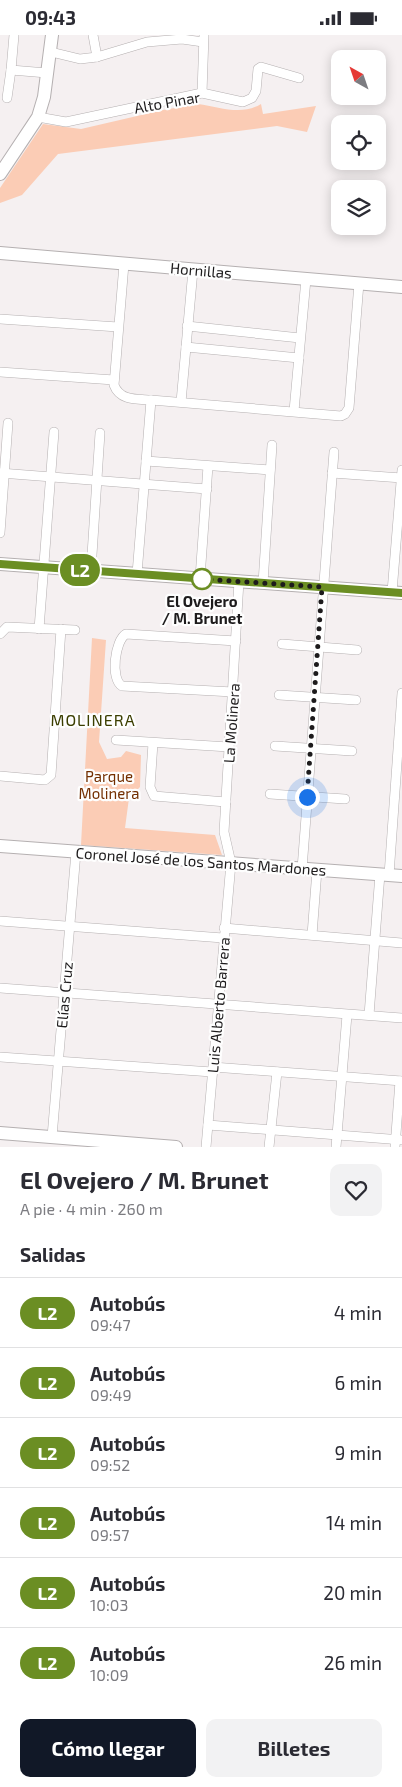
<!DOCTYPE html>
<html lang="es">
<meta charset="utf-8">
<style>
:root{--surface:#fff;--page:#f2f2f3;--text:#2b2b33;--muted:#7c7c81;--line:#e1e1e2;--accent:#111827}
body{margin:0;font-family:"Exo 2",sans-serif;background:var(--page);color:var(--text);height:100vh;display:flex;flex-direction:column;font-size:19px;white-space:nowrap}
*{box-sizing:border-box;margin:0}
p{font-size:16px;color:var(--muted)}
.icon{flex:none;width:28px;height:28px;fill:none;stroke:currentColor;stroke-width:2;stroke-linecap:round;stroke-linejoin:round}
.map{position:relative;height:1112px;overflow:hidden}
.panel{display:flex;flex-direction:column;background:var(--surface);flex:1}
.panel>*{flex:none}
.badge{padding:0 10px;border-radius:16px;font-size:18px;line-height:32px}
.needle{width:32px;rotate:320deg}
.tools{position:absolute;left:331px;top:15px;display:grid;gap:10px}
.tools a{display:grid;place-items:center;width:55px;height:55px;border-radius:10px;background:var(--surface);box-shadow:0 2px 12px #0003;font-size:25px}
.you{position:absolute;width:25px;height:25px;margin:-12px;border:4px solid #fff;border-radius:50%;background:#1a73e8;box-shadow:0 0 0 8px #1a73e833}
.map>.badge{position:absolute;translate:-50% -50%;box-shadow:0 0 0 2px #fff}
h2{padding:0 20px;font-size:19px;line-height:45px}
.round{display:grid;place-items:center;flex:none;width:52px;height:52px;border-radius:10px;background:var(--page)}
.summary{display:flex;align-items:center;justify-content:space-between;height:85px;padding:0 20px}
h1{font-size:24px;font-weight:700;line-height:38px}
.cta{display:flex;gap:10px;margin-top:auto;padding:10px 20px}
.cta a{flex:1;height:58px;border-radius:10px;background:var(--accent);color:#fff;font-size:20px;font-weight:700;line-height:58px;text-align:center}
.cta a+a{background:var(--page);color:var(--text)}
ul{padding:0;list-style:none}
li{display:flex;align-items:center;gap:15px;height:70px;padding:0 20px;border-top:1px solid var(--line)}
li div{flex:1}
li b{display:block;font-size:19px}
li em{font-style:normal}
li .badge{min-width:55px;font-weight:700;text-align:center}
.status{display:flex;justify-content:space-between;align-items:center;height:35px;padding:0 25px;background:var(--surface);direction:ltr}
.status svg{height:14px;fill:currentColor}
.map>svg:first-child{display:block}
.green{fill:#fbccb5}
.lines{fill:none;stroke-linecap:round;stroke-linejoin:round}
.street-casing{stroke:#b5b0b1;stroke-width:10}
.secondary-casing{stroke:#b5b0b1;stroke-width:14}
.street{stroke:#fff;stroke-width:9}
.secondary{stroke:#fff;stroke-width:12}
.line-casing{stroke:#fff;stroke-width:11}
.line{stroke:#6b8e23;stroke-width:8}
.walk{stroke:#1d1b1c;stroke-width:5;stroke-dasharray:0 9}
.stop-dot{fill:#fff;stroke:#6b8e23;stroke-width:2.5}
.labels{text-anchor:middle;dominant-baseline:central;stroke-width:4.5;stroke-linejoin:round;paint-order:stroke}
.street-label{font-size:15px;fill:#1d1b1c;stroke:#fefefe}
.stop-label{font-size:15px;font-weight:bold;fill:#1d1b1c;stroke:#fefefe}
.park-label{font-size:15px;fill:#732f01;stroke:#fefefe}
.neighbourhood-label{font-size:16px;letter-spacing:1px;fill:#3b3e00;stroke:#fefefe}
</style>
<div class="status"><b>09:43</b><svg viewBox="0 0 49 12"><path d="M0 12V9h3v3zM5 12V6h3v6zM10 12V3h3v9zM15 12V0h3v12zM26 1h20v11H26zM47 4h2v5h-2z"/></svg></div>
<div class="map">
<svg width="402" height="1112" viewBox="0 0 402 1112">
<rect width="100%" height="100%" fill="#f5f0f1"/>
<g class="green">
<path d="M 198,69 C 220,72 241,81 261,69 L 263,79 L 316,71 L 307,97 L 277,91 L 58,119 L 22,160 L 0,168 L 0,153 L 43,89 L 81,94 L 163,75 Z"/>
<polygon points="92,603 106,605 99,707 107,724 121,722 126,716 141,720 140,752 129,763 125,793 215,800 222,820 81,810"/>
</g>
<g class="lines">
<defs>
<g id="street">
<polyline points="14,0 11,35 47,38"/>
<polyline points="93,0 97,22"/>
<polyline points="51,17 80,24 97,22 147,7 182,4 203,7"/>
<polyline points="202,58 204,0"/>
<polyline points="7,63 11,35"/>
<polyline points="38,82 66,87 202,58 243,67 252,63 256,56 258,34 261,32 299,43"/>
<path d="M 124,229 L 114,350 C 120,366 137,364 151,365 L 341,381 L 345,379 L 349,373 L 359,248"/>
<polyline points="0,284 118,292"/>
<polyline points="187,291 300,303"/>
<polyline points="186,312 299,323"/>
<polyline points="0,337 114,345"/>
<polyline points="181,367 193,235"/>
<polyline points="294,376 306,244"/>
<polyline points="146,426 270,435"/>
<polyline points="0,438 207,454"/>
<polyline points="332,438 402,443"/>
<polyline points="0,498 8,388"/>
<polyline points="91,535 100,398"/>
<polyline points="137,539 151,365"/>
<polyline points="200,543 208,431"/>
<polyline points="263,548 272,410"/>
<polyline points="392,557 402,435"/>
<polyline points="39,594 54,397"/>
<polyline points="0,599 7,592 75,595"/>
<polyline points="282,609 357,615"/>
<path d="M 233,657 L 122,651 C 110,644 115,605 126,599 L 236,606"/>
<polyline points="279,660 356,665"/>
<polyline points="116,705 229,712"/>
<polyline points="153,708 150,752 154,761 226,767"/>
<polyline points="275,711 352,716"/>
<polyline points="0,741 45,745 51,740 61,594"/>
<polyline points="270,759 345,764"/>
<polyline points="302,834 334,417"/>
<polyline points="389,840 402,658"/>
<polyline points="0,886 223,903"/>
<polyline points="224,893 402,908"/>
<polyline points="312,900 317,835"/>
<polyline points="0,953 402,983"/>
<polyline points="369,980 380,839"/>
<polyline points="0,1022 212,1037"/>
<polyline points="213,1032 402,1046"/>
<polyline points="208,1090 402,1105"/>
<polyline points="52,1102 76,817"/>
<polyline points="206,1112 231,828 224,797 239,546"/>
<polyline points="269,1112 277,1037"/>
<polyline points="336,1112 347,980"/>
<polyline points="395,1112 400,1046"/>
</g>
<g id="secondary">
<polyline points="0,139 38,82 44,62 52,0"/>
<polyline points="0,218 402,252"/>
<polyline points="0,529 402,558"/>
<polyline points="0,811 402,841"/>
<polyline points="0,1098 176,1112"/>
</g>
</defs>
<use href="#street" class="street-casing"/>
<use href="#secondary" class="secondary-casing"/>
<use href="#street" class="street"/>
<use href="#secondary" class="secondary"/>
</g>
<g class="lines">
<defs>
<polyline id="line" points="0,529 402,558"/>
</defs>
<use href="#line" class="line-casing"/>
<use href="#line" class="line"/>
<polyline class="walk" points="202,544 322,552 307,762"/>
</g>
<circle class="stop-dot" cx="202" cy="544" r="10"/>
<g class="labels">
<g class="street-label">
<text transform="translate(167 67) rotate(-10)">Alto Pinar</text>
<text transform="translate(201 235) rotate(5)">Hornillas</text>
<text transform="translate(231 688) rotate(-86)">La Molinera</text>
<text transform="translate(201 826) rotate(4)">Coronel José de los Santos Mardones</text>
<text transform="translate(64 960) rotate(-85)">Elías Cruz</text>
<text transform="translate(218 970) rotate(-85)">Luis Alberto Barrera</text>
</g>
<g class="stop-label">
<text x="202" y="566">El Ovejero<tspan x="202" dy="17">/ M. Brunet</tspan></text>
</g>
<g class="park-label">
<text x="109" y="741">Parque<tspan x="109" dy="17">Molinera</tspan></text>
</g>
<g class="neighbourhood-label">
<text x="93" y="684">MOLINERA</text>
</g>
</g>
</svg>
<div class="tools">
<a><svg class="needle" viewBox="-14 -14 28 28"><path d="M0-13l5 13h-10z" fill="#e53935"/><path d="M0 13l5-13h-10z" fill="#7c7c81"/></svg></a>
<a><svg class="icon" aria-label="locate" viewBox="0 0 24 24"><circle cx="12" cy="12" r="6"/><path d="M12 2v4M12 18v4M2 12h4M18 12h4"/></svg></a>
<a><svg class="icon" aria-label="layers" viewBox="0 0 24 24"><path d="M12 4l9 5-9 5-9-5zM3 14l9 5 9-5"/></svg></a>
</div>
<div class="you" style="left:307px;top:762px"></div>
<b class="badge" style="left:80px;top:535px;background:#6b8e23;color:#fff">L2</b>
</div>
<section class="panel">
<div class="summary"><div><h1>El Ovejero / M. Brunet</h1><p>A pie · 4 min · 260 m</p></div><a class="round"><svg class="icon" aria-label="heart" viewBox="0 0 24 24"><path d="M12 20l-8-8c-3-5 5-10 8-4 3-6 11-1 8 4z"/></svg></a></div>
<h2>Salidas</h2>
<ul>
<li><span class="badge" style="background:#6b8e23;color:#fff">L2</span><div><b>Autobús</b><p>09:47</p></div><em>4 min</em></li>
<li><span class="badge" style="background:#6b8e23;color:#fff">L2</span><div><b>Autobús</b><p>09:49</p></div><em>6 min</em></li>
<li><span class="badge" style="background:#6b8e23;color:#fff">L2</span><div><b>Autobús</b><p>09:52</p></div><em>9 min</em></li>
<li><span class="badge" style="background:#6b8e23;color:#fff">L2</span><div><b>Autobús</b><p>09:57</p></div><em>14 min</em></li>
<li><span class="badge" style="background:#6b8e23;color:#fff">L2</span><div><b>Autobús</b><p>10:03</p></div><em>20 min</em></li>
<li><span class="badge" style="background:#6b8e23;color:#fff">L2</span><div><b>Autobús</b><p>10:09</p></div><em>26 min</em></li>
</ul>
<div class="cta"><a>Cómo llegar</a><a>Billetes</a></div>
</section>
